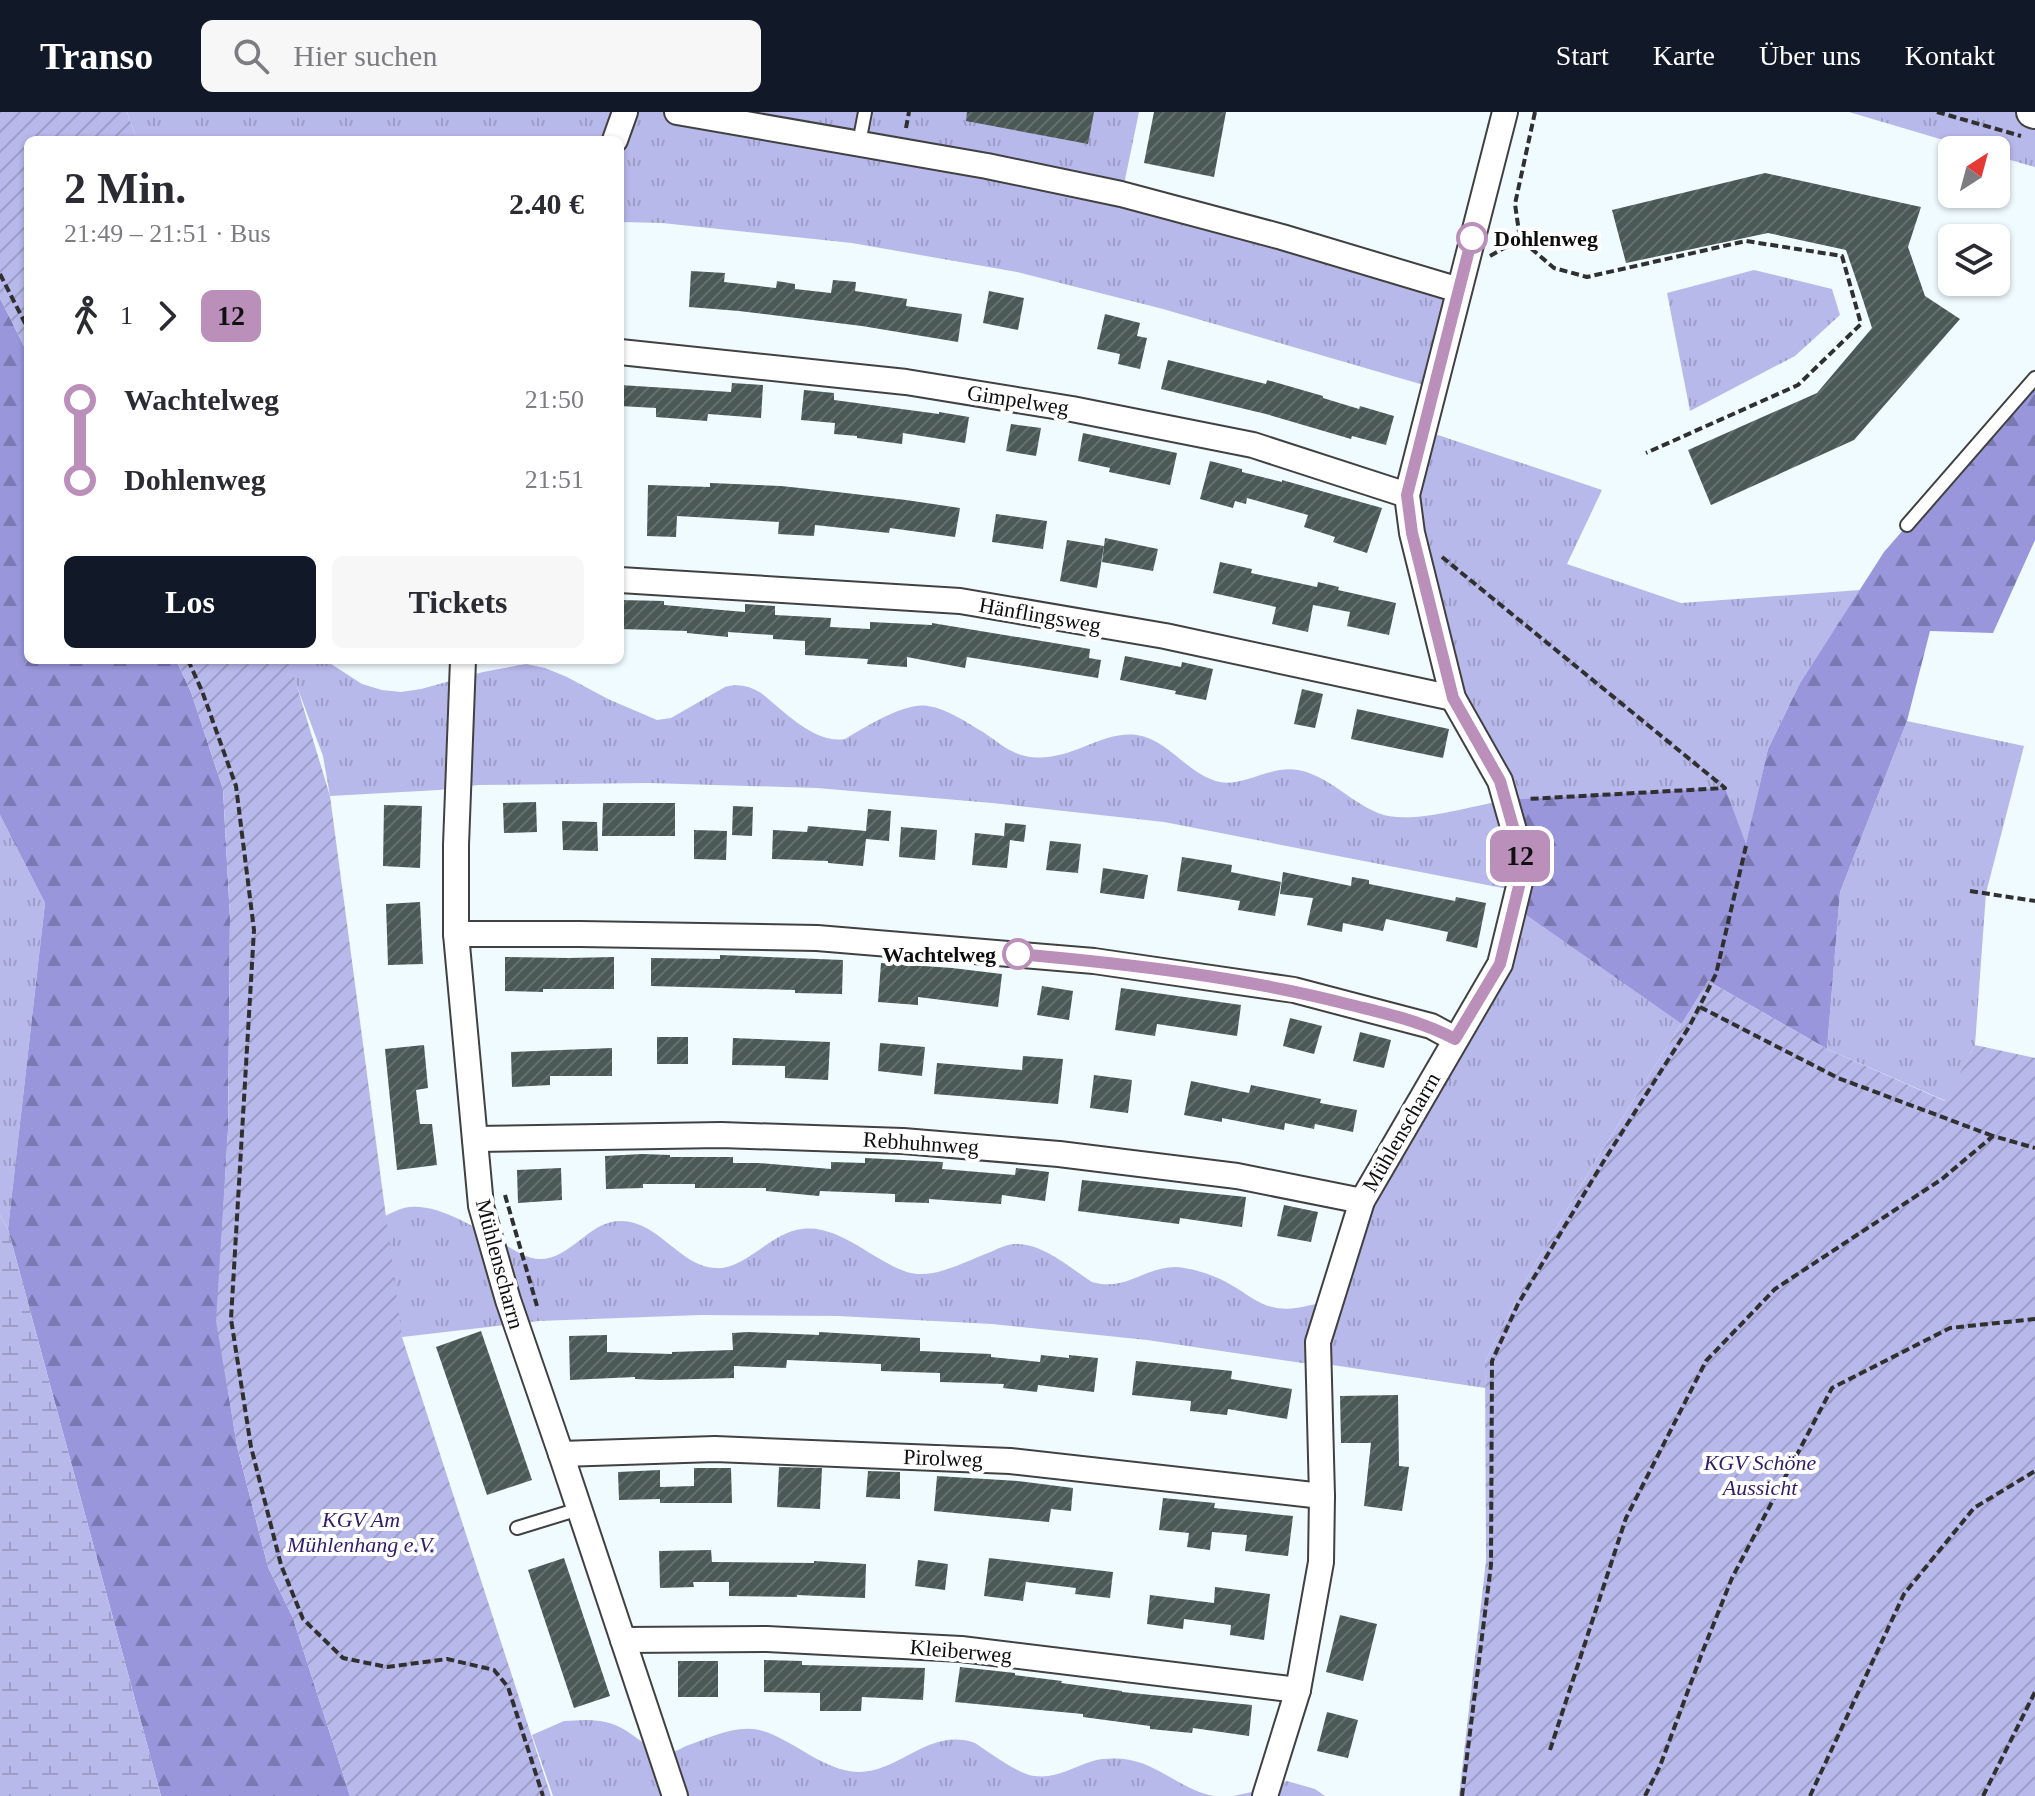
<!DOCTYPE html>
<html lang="de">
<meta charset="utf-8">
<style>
:root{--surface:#fff;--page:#f7f7f7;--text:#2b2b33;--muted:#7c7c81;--accent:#111827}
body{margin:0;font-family:"Times New Roman",serif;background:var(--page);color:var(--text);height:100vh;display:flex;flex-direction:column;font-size:30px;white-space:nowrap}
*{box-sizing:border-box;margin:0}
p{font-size:26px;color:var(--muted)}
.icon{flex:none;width:44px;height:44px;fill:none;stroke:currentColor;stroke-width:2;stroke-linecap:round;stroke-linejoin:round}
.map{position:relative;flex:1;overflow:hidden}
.side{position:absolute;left:24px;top:24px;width:600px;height:528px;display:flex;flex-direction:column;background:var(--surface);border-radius:12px;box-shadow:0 2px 6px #0004}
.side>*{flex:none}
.badge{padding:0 16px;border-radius:12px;font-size:28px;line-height:52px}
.needle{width:52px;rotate:36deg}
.tools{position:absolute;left:1938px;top:24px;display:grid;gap:16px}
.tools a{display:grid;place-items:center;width:72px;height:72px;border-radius:12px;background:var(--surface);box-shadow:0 2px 6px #0004;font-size:40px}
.map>.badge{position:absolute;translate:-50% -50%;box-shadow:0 0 0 4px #fff}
.legs{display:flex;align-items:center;gap:12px;height:88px;padding:0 40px;font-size:26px}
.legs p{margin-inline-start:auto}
.headline{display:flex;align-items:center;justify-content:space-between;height:136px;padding:0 40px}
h1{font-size:44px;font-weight:700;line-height:60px}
.action{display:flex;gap:16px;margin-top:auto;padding:16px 40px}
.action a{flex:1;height:92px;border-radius:12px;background:var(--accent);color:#fff;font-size:32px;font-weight:700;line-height:92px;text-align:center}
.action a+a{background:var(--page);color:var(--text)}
ul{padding:0 40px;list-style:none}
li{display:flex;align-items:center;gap:28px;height:80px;font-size:30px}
li i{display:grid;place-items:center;width:12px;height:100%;margin:0 10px;background:currentColor}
li i::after{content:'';width:20px;height:20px;margin:-10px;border:6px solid;border-radius:50%;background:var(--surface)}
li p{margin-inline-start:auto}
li:first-child i{background:linear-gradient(#0000 50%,currentColor 0)}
li:last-child i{background:linear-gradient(currentColor 50%,#0000 0)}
header{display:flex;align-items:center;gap:48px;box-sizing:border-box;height:112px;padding:0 40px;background:var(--accent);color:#fff}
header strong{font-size:38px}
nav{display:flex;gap:44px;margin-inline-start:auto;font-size:28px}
.search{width:560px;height:72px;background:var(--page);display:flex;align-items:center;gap:20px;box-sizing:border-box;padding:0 28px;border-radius:12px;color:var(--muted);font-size:30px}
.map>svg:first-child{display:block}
.grass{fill:url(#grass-tufts)}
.forest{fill:url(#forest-firs)}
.wetland{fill:url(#wetland-marsh)}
.garden{fill:url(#garden-furrows)}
.building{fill:url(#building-hatch)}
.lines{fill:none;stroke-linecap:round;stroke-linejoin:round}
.service-casing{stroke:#414141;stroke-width:16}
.minor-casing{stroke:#414141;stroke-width:28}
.tertiary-casing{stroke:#414141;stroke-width:34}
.path{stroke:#303030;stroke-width:4;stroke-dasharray:8 4;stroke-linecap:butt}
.service{stroke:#fff;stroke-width:12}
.minor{stroke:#fff;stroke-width:24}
.tertiary{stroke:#fff;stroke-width:30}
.line-1-casing{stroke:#fff;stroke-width:18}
.line-1{stroke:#ba8fba;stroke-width:12}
.stop-1-dot{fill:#fff;stroke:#ba8fba;stroke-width:4}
.labels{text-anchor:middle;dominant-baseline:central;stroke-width:8;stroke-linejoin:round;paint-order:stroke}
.stop-label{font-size:22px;font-weight:bold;fill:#0e0e0e;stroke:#fff;text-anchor:start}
.street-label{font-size:22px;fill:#0e0e0e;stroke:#fff}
.park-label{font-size:22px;font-style:italic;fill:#311c69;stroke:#fff}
</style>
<header>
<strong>Transo</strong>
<div class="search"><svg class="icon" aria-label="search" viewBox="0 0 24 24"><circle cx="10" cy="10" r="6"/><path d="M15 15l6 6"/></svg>Hier suchen</div>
<nav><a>Start</a><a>Karte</a><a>Über uns</a><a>Kontakt</a></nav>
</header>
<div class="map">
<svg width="2035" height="1684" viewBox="0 0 2035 1684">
<defs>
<pattern id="grass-tufts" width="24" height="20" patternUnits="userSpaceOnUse" patternTransform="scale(2)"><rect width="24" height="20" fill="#b8b9eb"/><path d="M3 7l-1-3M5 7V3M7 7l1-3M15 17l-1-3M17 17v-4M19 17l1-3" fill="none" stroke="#9d9ec8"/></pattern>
<pattern id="forest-firs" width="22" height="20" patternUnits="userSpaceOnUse" patternTransform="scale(2)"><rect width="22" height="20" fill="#9996dc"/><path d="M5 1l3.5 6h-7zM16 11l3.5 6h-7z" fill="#7b79b1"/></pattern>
<pattern id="wetland-marsh" width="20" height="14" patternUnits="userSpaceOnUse" patternTransform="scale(2)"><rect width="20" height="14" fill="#b8b9eb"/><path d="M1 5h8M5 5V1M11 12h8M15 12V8" fill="none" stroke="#9d9ec8"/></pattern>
<pattern id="garden-furrows" width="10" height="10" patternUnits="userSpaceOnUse" patternTransform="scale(2)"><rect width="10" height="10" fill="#b8b9eb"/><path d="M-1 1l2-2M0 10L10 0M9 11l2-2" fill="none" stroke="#9d9ec8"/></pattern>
<pattern id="building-hatch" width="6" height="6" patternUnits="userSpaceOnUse" patternTransform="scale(2)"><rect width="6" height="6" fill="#4a5856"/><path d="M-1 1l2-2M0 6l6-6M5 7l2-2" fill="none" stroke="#65706e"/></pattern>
</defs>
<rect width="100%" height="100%" fill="#f0fbff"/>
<g class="grass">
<polygon points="127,0 1139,0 1122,82 1459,178 1434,276 1163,197 1017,160 852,131 662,111 620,110 620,28 137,28"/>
<polygon points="1849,0 2035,0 2035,55 1996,44 1996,38 1977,38"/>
<polygon points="1754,158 1832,177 1840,203 1795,244 1690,299 1667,181"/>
<path d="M 1423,318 L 1602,378 L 1567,452 L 1681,491 L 1860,478 L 1800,571 L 1768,637 L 1746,734 L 1708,869 L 1592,1055 L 1526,1168 L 1485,1250 L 1485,1276 L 1319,1251 L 1302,1251 L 1147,1228 L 992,1212 L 838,1204 L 700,1203 L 539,1209 L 402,1225 L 371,1111 C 382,1106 393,1099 404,1096 C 434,1089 474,1115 499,1129 C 511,1136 524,1146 538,1147 C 569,1149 588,1110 619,1109 C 657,1107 679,1154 715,1156 C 744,1159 771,1120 802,1117 C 839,1112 873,1149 907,1160 C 933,1168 964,1150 988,1141 C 997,1137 1008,1131 1017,1132 C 1044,1132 1070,1156 1092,1170 C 1125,1180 1145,1155 1175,1155 C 1194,1156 1217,1164 1233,1174 C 1247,1182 1260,1194 1277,1196 C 1295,1199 1314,1192 1331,1188 L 1362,1089 L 1455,927 L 1518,779 L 1164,710 L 992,691 L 817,676 L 649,671 L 478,673 L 439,678 L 330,684 L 323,644 L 287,548 L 325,548 L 362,572 L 382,578 L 401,580 L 421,577 L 483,560 L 526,552 L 545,556 L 567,565 L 608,587 L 657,608 L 671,606 L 725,575 C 738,571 750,574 761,581 C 784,599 814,632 845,627 C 866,615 904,590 928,594 C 948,597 966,610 983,620 C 995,628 1010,641 1025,644 C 1068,653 1100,618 1137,623 C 1169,628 1188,663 1220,670 C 1243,675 1271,653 1298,658 C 1329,664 1349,689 1378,701 C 1405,713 1461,697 1491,691 L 1505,688 L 1453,586 L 1412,421 Z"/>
<polygon points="1907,609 2024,634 1986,781 1975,933 1946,989 1827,937 1840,780"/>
<polygon points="0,703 45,791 8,1117 0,1103"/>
<path d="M 584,1608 C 599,1608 612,1610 625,1618 C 638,1626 652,1640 669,1640 C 675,1640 680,1637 686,1634 C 709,1626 738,1611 763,1619 C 795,1629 824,1659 858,1660 C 899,1661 929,1615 975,1631 C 989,1640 1018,1662 1034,1664 C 1057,1667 1072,1655 1093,1649 C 1104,1646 1118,1646 1130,1648 C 1161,1654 1184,1679 1214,1684 L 553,1684 L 532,1623 L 564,1609 Z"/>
<polygon points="1287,1669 1315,1677 1325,1684 1233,1684 1252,1680"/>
</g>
<g class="forest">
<polygon points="0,186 28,242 28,548 176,548 191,580 223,677 230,806 228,1018 217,1209 237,1334 268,1455 293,1506 350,1684 161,1684 8,1117 45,791 0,703"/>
<polygon points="2035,266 2035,428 1993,521 1930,519 1907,609 1840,780 1827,937 1708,869 1682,912 1515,795 1505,688 1725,676 1746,732 1768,637 1800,571 1884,440"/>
</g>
<polygon class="wetland" points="0,1103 8,1117 161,1684 0,1684"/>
<g class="garden">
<polygon points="0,0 127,0 137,28 28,28 28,242 0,186"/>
<polygon points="176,548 289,548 330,684 402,1225 551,1684 350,1684 293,1506 268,1455 237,1334 216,1209 228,1018 230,806 223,677 191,580"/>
<polygon points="1708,869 1827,937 1945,989 1975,933 2035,946 2035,1684 1459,1684 1486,1449 1485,1250 1526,1168 1592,1055"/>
</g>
<g class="building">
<polygon points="967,0 1094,0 1088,32 966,9"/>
<polygon points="1154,0 1226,0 1214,65 1144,51"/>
<polygon points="1765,61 1921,95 1908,135 1925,184 1960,207 1854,328 1711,393 1688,338 1817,281 1872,216 1861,182 1846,138 1768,121 1626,151 1612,98"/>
<polygon points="691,159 725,161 724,170 776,176 777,169 795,172 795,177 831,181 833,168 856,170 855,179 907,187 906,194 962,202 958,230 862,214 739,199 689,195"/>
<polygon points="989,179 1024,186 1018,218 983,211"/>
<polygon points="1105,202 1140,211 1137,224 1147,226 1140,257 1118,252 1120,242 1097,237"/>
<polygon points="1168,248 1266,272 1267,268 1323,284 1323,286 1359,297 1360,294 1394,304 1386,333 1352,324 1351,327 1266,302 1161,277"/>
<polygon points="732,271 763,273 761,306 708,302 707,309 656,305 656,296 620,294 620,273 731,280"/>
<polygon points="804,278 834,281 834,288 939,302 939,300 969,305 965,331 903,321 902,332 857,326 857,324 834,322 835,311 801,308"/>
<polygon points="1011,312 1041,316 1036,344 1006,339"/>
<polygon points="1083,321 1177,341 1170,373 1109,360 1110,356 1078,349"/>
<polygon points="1210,349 1242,357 1242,360 1282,370 1282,368 1382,396 1367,441 1333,430 1335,425 1304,415 1308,403 1247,386 1246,392 1235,389 1233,396 1200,387"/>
<polygon points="710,371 781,374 837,380 906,388 960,396 955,425 890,416 889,421 815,413 814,424 778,422 779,410 677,404 676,425 647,424 648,373 710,375"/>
<polygon points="996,402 1047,409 1043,437 992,430"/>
<polygon points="1105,426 1158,437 1153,459 1102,450"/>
<polygon points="1067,428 1104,434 1097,476 1060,469"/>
<polygon points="1220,450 1252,457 1251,461 1317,475 1318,470 1339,475 1338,478 1396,491 1389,523 1347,514 1350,500 1313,493 1308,520 1272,512 1276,495 1213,481"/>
<polygon points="620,488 664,489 664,493 745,500 745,492 775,494 775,503 831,506 830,515 870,517 870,510 932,513 932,511 1090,537 1089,546 1101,548 1098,566 967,545 965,556 907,545 907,555 867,552 868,547 805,543 805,529 773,527 773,523 728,520 728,525 687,521 687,519 620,517"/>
<polygon points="1125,544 1181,555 1182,550 1213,557 1206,588 1175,582 1176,579 1120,568"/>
<polygon points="1302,577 1323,582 1315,616 1294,612"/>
<polygon points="1357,597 1449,617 1443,646 1351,627"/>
<polygon points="536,690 537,720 504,721 503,691"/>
<polygon points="603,691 675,691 675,724 602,724"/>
<polygon points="384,693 422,694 420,756 383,754"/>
<polygon points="733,694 753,695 752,724 732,723"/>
<polygon points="868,697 891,699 889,729 866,727 863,754 828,751 828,749 772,747 773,718 807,720 808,714 866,719"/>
<polygon points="562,709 597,710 598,739 563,738"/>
<polygon points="1005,711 1026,713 1024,730 1010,728 1007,756 972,753 975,721 1004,724"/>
<polygon points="901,715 937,718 935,748 899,745"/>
<polygon points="694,718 727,719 726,748 694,747"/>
<polygon points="1050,729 1081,732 1078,761 1046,758"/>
<polygon points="1182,745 1232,753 1231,760 1281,770 1275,804 1238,798 1240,789 1177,779"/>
<polygon points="1103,756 1148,763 1144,787 1100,781"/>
<polygon points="1283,760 1351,774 1352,765 1369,768 1369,772 1455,789 1456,785 1486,791 1477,836 1446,829 1448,820 1386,807 1383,819 1343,811 1342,820 1307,813 1313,786 1280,782"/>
<polygon points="420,790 423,852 388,853 386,792"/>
<polygon points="720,843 843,848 842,882 795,881 795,878 651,874 651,846 720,847"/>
<polygon points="505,845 568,846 614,845 614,877 543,877 543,880 505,879"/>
<polygon points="881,851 952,856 1002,862 998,895 918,885 918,893 878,890"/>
<polygon points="1042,874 1073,879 1069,908 1037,903"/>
<polygon points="1121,876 1241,893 1237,924 1157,912 1155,924 1115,918"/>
<polygon points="1290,906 1322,914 1314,942 1283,934"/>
<polygon points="1360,920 1391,928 1384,956 1353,949"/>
<rect x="657" y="925" width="31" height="27"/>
<polygon points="733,926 830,930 828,968 785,966 785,954 732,953"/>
<polygon points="880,931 925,935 922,964 878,959"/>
<polygon points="424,933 428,976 416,978 420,1012 432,1012 437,1053 397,1058 385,937"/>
<polygon points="612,936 612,964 550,964 550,973 512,975 511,940"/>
<polygon points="1023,944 1063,947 1058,992 934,982 937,951 1022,958"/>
<polygon points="1094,963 1132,968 1128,1001 1090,996"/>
<polygon points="1191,969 1249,981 1251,973 1321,987 1320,991 1357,998 1353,1020 1315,1012 1314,1017 1285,1011 1284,1018 1222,1006 1222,1010 1184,1003"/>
<polygon points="642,1042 670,1043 670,1045 733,1045 733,1051 759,1051 831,1057 831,1050 865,1051 865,1046 943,1050 942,1057 1015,1063 1016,1056 1049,1060 1045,1089 1002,1083 1001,1092 929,1087 929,1091 895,1090 895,1082 820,1079 819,1084 766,1079 766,1076 695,1076 695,1072 643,1072 643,1076 606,1077 605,1044"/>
<polygon points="561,1056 562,1088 518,1091 517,1058"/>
<polygon points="1082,1068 1246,1085 1242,1115 1180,1106 1179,1112 1078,1099"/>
<polygon points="1284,1093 1318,1100 1311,1130 1277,1124"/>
<polygon points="481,1219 532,1368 487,1383 436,1235"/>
<polygon points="748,1220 819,1223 819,1220 920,1226 920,1239 991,1242 991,1245 1040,1250 1041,1243 1069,1246 1069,1243 1098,1246 1094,1280 1038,1273 1037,1280 1003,1276 1004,1272 940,1270 940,1261 881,1259 881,1252 787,1248 786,1256 734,1254 734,1266 660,1268 635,1267 635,1265 570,1268 569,1224 607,1223 607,1240 672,1242 672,1240 733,1238 732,1221"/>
<polygon points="1136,1249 1232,1259 1231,1267 1292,1277 1287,1307 1228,1297 1227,1303 1190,1299 1191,1289 1132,1283"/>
<polygon points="1398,1283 1399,1354 1409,1355 1402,1399 1364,1394 1371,1331 1341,1331 1340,1284"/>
<polygon points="779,1355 822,1356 820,1397 777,1395"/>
<polygon points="694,1356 731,1356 732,1391 660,1391 660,1387 619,1388 618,1360 660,1358 660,1375 694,1374"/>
<polygon points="868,1359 900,1360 900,1387 866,1385"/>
<polygon points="937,1364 1018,1369 1073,1376 1071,1399 1051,1397 1049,1410 934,1399"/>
<polygon points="1163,1386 1215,1391 1214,1396 1293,1404 1288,1444 1245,1439 1247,1423 1212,1420 1210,1438 1187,1435 1189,1421 1159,1418"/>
<polygon points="711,1438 712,1450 814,1451 814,1449 866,1452 865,1486 797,1483 797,1485 729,1484 729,1470 693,1470 694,1475 660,1476 659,1439"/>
<polygon points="564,1446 610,1584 574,1596 528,1458"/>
<polygon points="989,1446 1113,1460 1110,1486 1075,1482 1076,1476 1026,1470 1023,1489 984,1484"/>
<polygon points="918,1448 948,1452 945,1478 915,1474"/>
<polygon points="1215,1475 1270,1482 1264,1528 1230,1523 1231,1513 1184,1507 1183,1517 1147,1512 1150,1483 1214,1491"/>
<polygon points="1340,1503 1377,1512 1363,1569 1326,1560"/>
<polygon points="764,1548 802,1549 802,1553 925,1556 923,1588 862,1585 861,1599 820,1599 820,1581 764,1580"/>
<rect x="678" y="1549" width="40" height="36"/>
<polygon points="960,1555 1015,1561 1015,1563 1062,1569 1061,1571 1122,1579 1122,1580 1252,1593 1249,1624 1193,1616 1192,1621 1150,1617 1150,1614 1083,1605 1083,1602 955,1590"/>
<polygon points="1327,1600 1358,1608 1348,1646 1317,1639"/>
</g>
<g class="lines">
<defs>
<g id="service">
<polyline points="859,31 865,0"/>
<polyline points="1907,413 2035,266"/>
<polyline points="517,1416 579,1397"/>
</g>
<g id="minor">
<polyline points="677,0 987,54 1121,82 1282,125 1459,178"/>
<polyline points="615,28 625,0"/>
<polyline points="620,240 906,270 1072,297 1253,333 1407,383"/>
<polyline points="620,468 960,489 1165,524 1453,586"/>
<polyline points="463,548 456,733 456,822 481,1094 508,1188 561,1342 675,1684"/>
<polyline points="456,822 580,822 817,826 1094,849 1294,878 1431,914 1455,927"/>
<polyline points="475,1027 721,1023 903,1029 1059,1042 1237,1064 1362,1089"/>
<polyline points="561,1342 715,1337 1010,1349 1322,1384"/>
<polyline points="623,1528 767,1527 961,1537 1298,1578"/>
<polyline points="1265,1684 1298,1578 1321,1450 1322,1384 1318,1230 1362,1089 1500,852 1522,762 1517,729 1500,669 1453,586 1412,421 1407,383 1505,0"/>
</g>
<polyline id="tertiary" points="2032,0 2035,1"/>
</defs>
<use href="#service" class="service-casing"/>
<use href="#minor" class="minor-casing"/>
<use href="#tertiary" class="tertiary-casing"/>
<g class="path">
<polyline points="1535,0 1515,92 1520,127 1554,156 1587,165 1746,129 1842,144 1861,212 1798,273 1646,341"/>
<polyline points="1937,0 2021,24"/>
<polyline points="906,16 909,0"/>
<polyline points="1490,144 1520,127"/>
<polyline points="0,162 28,217"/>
<polyline points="1442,445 1725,676 1528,687"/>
<polyline points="188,548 202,579 236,674 254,818 231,1207 251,1335 281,1453 303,1507 343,1546 387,1555 447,1547 494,1558 508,1575 543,1684"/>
<polyline points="1970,779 2035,789"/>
<polyline points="1700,895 1838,966 1993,1024"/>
<polyline points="505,1083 537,1194"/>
<polyline points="1550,1638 1626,1406 1706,1249 1775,1177 1942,1067 1993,1024 2035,1036"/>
<polyline points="1462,1684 1491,1453 1492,1249 1518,1192 1605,1047 1689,915 1716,862 1746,734"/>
<polyline points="1645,1684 1660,1654 1702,1541 1732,1466 1832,1276 1950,1216 2035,1207"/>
<polyline points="1810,1684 1904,1482 1974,1396 2035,1359"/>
<polyline points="1983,1684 2035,1580"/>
</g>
<use href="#service" class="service"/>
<use href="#minor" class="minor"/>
<use href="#tertiary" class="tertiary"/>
</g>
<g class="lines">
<defs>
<path id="line-1" d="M 1018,842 C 1129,852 1243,865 1351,893 C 1387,902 1421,909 1455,927 L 1500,852 L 1522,762 L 1517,729 L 1500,669 L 1453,586 L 1412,421 L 1407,383 L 1472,126"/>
</defs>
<use href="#line-1" class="line-1-casing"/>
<use href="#line-1" class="line-1"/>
</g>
<g class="stop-1-dot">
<circle cx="1472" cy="126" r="14"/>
<circle cx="1018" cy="842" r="14"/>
</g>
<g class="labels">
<g class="stop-label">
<text x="1494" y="126">Dohlenweg</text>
<text x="996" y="842" text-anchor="end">Wachtelweg</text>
</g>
<g class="street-label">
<text transform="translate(1018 288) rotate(9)">Gimpelweg</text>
<text transform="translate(1040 503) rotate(10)">Hänflingsweg</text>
<text transform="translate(1401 1020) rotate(-60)">Mühlenscharrn</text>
<text transform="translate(921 1031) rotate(4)">Rebhuhnweg</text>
<text transform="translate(500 1152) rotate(75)">Mühlenscharrn</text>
<text transform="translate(943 1346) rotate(2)">Pirolweg</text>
<text transform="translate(961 1539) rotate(5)">Kleiberweg</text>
</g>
<g class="park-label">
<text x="1760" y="1350">KGV Schöne<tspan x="1760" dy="25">Aussicht</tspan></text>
<text x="361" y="1407">KGV Am<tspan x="361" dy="25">Mühlenhang e.V.</tspan></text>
</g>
</g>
</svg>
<div class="tools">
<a><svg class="needle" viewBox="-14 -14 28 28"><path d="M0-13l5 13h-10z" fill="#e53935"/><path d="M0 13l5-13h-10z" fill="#7c7c81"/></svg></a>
<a><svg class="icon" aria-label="layers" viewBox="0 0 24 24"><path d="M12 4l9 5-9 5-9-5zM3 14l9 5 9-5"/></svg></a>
</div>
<b class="badge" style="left:1520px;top:744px;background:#ba8fba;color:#111">12</b>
<section class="side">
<div class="headline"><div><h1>2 Min.</h1><p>21:49 – 21:51 · Bus</p></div><b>2.40 €</b></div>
<div class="legs"><svg class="icon" aria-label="walk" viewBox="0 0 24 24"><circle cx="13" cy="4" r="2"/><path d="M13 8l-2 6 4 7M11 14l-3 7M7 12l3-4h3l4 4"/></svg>1<svg class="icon" aria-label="forward" viewBox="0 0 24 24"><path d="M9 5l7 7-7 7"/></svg><b class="badge" style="background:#ba8fba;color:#111">12</b></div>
<ul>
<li><i style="color:#ba8fba"></i><b>Wachtelweg</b><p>21:50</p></li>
<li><i style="color:#ba8fba"></i><b>Dohlenweg</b><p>21:51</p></li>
</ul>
<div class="action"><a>Los</a><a>Tickets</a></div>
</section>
</div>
